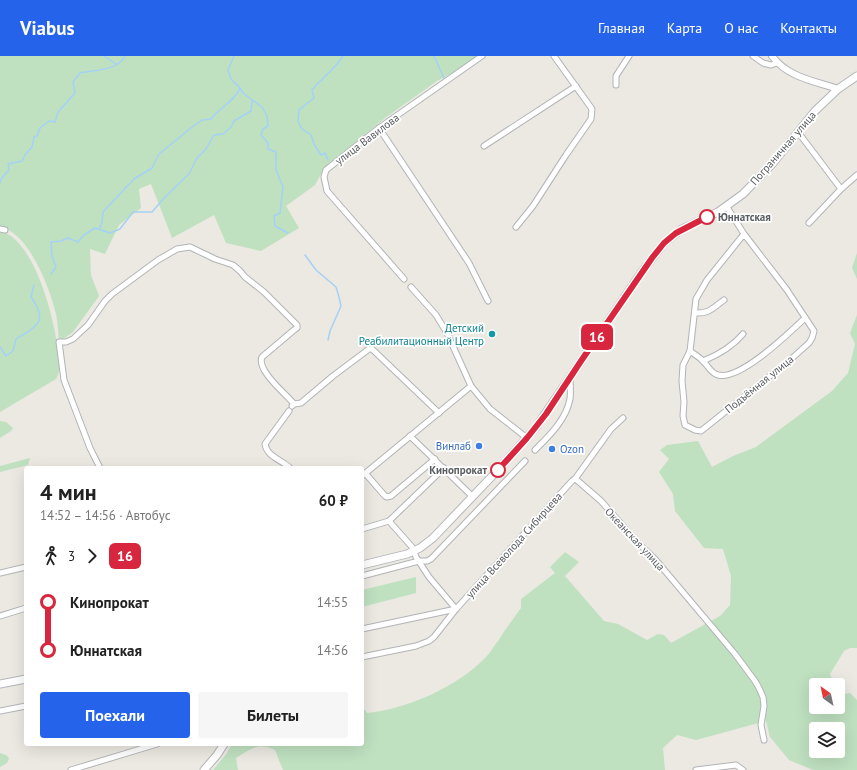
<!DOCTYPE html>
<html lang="ru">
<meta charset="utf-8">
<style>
:root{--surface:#fff;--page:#f6f6f6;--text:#222;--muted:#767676;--accent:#2563eb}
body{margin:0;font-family:"PT Sans",sans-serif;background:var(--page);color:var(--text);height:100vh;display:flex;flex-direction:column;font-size:15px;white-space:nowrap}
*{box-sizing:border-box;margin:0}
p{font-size:13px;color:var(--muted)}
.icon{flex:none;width:22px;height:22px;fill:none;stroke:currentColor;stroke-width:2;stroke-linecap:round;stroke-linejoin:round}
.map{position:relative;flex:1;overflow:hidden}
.drawer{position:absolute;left:24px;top:410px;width:340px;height:280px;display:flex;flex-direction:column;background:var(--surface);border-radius:4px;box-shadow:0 4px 16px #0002}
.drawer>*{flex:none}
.badge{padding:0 8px;border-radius:6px;font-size:14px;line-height:26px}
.needle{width:26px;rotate:327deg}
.controls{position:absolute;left:809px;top:622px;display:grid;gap:8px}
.controls a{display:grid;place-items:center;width:36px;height:36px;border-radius:4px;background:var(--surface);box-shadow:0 4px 16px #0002;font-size:20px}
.map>.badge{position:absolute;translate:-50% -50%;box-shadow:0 0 0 2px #fff}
.legs{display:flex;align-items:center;gap:6px;height:44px;padding:0 16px;font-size:13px}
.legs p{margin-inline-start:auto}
.overview{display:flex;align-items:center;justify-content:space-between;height:68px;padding:0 16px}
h1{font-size:22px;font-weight:800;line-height:30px}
.button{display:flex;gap:8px;margin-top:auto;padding:8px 16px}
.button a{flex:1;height:46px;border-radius:4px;background:var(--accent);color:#fff;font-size:16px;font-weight:800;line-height:46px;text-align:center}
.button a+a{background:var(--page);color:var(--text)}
ul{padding:0 16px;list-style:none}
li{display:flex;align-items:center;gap:14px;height:48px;font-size:15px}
li i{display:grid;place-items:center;width:6px;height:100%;margin:0 5px;background:currentColor}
li i::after{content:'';width:10px;height:10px;margin:-5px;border:3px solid;border-radius:50%;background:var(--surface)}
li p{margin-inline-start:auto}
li:first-child i{background:linear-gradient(#0000 50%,currentColor 0)}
li:last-child i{background:linear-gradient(currentColor 50%,#0000 0)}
header{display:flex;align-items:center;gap:24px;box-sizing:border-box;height:56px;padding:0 20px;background:var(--accent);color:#fff}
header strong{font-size:19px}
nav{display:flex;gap:22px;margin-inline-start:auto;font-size:14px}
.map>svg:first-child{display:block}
.green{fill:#bfe1c0;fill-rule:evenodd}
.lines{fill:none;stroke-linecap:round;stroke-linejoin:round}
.stream{stroke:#a5d1f7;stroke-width:1.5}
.minor-casing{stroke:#b2b4b8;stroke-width:7}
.tertiary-casing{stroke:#b2b4b8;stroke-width:8}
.secondary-casing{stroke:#b3b6bb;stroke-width:9}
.minor{stroke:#fff;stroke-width:5}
.tertiary{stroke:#fff;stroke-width:6}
.secondary{stroke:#fff;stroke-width:7}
.line-1-casing{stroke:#fff;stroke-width:9}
.line-1{stroke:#d7263d;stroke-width:6}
.stop-1-dot{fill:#fff;stroke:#d7263d;stroke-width:2}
.culture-dot{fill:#0f9aa8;stroke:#fff;stroke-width:1.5}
.shop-dot{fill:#3f7fe0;stroke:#fff;stroke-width:1.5}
.labels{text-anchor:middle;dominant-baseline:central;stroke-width:3.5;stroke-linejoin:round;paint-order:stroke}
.street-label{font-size:11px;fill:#5a5d61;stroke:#fff}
.stop-label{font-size:11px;font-weight:bold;fill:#5a5d61;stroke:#fff;text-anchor:start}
.culture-label{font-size:11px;fill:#0d838f;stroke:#fff;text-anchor:end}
.shop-label{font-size:11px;fill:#366cbe;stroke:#fff;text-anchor:end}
</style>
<header>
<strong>Viabus</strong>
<nav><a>Главная</a><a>Карта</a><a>О нас</a><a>Контакты</a></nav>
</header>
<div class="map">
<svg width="857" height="714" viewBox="0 0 857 714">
<rect width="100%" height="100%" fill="#ebe9e1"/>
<g class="green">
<path d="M 0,0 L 478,0 L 456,15 L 437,25 L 385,62 L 325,111 L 315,129 L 286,150 L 299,172 L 261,195 L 226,187 L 214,159 L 172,182 L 151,128 L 139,133 L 141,152 L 119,169 L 105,198 L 90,193 L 91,219 L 99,240 L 73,276 L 59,286 C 58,277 58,267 56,258 C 50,233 29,176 0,171 Z"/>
<path d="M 0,175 C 35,183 55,265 58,296 C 59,306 61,315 56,323 L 0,356 Z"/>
<polygon points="857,197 857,223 852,212"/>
<path d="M 857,259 L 857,592 L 850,592 L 844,595 L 830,618 L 835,629 L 816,629 L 816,651 L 838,651 L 838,637 L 839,639 L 850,637 L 857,644 L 857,714 L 813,714 L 789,704 L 770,681 L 766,665 L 696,684 L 677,679 L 663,692 L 665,714 L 283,714 L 275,694 C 258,686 251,693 236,702 L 238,714 L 213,714 L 227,697 L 232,688 L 362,688 L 362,654 L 365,654 L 367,657 C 407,653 457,631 485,602 C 490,597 494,590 498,585 C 505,574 513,563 521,552 L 521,543 L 555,517 L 550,511 L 565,496 L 579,506 L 565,520 L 604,565 L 618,568 L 647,584 L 658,578 L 664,579 L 671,587 L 720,560 L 730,549 L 731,520 L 723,493 L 704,492 L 675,455 L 673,438 L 659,416 L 669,403 L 660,394 L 667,389 L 698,385 L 712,411 L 733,400 L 756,391 L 832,335 L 848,317 L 855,288 L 850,277 ZM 816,673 L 838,673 L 838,695 L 816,695 Z"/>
<polygon points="0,365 6,366 13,372 11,375 0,382"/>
<polygon points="30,402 28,409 0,416 0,410"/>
<polygon points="416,521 416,537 362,551 362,534"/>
<polygon points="0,697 6,699 9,702 7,707 0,711"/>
</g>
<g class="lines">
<g class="stream">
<polyline points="104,0 116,8"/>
<polyline points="234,0 228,14 231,23 240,32 243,37 262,51 267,60 268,70 263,73 261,79 268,87 268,93 276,96 276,114 283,131 280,157 274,160 275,170 288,177"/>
<polyline points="434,0 444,22"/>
<path d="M 328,104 L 325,97 L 321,99 L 314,88 L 311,79 L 301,72 L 298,65 L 299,54 L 314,42 L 312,34 C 321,23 336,12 343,0"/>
<path d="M 0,127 L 1,123 L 9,114 L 8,108 L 22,105 L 25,99 L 32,91 L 34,81 L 37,80 L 40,72 L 49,65 L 55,66 L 58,56 L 75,37 L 73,26 L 80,17 C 94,14 118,15 125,0"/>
<path d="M 100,172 L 102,166 L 103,156 L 134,123 L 152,112 L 159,98 L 191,72 L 202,64 L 211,63 C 219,52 235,45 240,32"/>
<polyline points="305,199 316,214 336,231 339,241 341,250 330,275 328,284"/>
<polyline points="51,218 56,211 52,200 51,186 61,185 68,182 78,186 84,179 95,172 110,177 120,173 133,156 152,156 165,141 189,118 197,102 206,93 214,79 223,78 231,71 234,65 251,55 252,45"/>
<path d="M 0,291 L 6,300 L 13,295 L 16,283 C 37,270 49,266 31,241 L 34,229"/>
</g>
<defs>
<g id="minor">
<polyline points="753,0 763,7 771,9 777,7"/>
<polyline points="616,29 616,20 629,0"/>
<polyline points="379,72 469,207 488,245"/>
<polyline points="798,76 841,133"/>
<polyline points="484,90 576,30"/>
<polyline points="727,151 744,178 787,234 814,275 812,282 809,287 790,304 701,375 695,374 685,369 683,360 684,346 682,325 683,309 690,295 696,243 707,224 744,178"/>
<polyline points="809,167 841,133 857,119"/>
<polyline points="516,171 533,150 566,99 591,63 592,53 554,0"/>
<polyline points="0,173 5,174"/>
<polyline points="404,223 327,135 324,121 326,114 379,72 482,0"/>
<polyline points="411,231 436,259 447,277 471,330 490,353 527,382"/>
<path d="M 695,257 C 709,258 713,252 724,244"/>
<path d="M 690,295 C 694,298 699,301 702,304 C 708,309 710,317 718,319 C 740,325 789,277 805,262"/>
<path d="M 703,305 C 718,299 732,291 743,278"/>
<polyline points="292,350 294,348 301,347 333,320 369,293 372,293 439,357"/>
<path d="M 289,355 L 265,388 C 267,401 282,404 290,412"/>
<polyline points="410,380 473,441"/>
<path d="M 535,394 C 549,380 566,364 570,343 C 571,336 570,328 570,321"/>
<path d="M 100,412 L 90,392 L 64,324 L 59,286 L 66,286 L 73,283 L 88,269 L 105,245 L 112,238 L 158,204 L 177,193 L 190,191 L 215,203 L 233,209 L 240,215 L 245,221 L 264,236 L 297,269 L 297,272 L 294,274 L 262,301 C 256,314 286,338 294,348"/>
<polyline points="365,417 385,440 387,441 391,440 435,403"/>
<polyline points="362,420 471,330"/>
<polyline points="575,423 611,373 623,362"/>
<polyline points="362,473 389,465 444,412"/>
<polyline points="0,517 26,511"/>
<polyline points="362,520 419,505 427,505 431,503 525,405"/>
<polyline points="0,560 26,552"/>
<polyline points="362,573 456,553 429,521 416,501 412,491 389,465"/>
<polyline points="362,601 416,590 429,585 434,581 456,553 572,425 575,423 578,425 601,445 637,486 655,503 735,598 755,625 759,632 763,641 764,650 761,669 764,684"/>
<polyline points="0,655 26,650"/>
<polyline points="71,714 157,688"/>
<polyline points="696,714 736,709 743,714"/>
</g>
<path id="tertiary" d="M 772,0 C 787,21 814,25 838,33"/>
<g id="secondary">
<polyline points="362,509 407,498 420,492 433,482 498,414 536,371 641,217 664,187 682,173 718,156 743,138 773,107 815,55 838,33 857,20"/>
<polyline points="0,628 26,623"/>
<polyline points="204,714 217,699 224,688"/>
</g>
</defs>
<use href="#minor" class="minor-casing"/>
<use href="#tertiary" class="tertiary-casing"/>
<use href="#secondary" class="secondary-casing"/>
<use href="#minor" class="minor"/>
<use href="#tertiary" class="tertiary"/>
<use href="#secondary" class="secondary"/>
</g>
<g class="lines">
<defs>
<polyline id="line-1" points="498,414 527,382 546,358 581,305 652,202 664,187 676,177 707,161"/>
</defs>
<use href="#line-1" class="line-1-casing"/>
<use href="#line-1" class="line-1"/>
</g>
<g class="stop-1-dot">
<circle cx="707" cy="161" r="7"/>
<circle cx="498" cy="414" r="7"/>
</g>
<circle class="culture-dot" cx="492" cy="278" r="4"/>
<g class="shop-dot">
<circle cx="479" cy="390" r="4"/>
<circle cx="552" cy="393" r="4"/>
</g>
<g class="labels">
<g class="street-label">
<text transform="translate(367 83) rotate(-37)">улица Вавилова</text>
<text transform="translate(783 92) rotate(-49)">Пограничная улица</text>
<text transform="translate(759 328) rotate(-39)">Подъёмная улица</text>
<text transform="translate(635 483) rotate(47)">Океанская улица</text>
<text transform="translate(514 489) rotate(-48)">улица Всеволода Сибирцева</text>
</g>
<g class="stop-label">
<text x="718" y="161">Юннатская</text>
<text x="487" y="414" text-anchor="end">Кинопрокат</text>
</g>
<g class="culture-label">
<text x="484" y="272">Детский<tspan x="484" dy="13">Реабилитационный Центр</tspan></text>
</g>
<g class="shop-label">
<text x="471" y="390">Винлаб</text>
<text x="560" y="393" text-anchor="start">Ozon</text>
</g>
</g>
</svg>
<div class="controls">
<a><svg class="needle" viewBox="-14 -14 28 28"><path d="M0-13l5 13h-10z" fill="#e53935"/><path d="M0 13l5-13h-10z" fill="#767676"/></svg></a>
<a><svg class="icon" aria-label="layers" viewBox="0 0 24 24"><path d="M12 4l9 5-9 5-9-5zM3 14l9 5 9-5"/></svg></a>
</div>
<b class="badge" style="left:597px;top:281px;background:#d7263d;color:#fff">16</b>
<section class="drawer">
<div class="overview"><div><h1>4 мин</h1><p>14:52 – 14:56 · Автобус</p></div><b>60 ₽</b></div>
<div class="legs"><svg class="icon" aria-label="walk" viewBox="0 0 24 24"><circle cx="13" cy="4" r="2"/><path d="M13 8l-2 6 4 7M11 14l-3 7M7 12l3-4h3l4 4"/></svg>3<svg class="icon" aria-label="forward" viewBox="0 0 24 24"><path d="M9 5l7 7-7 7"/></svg><b class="badge" style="background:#d7263d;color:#fff">16</b></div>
<ul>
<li><i style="color:#d7263d"></i><b>Кинопрокат</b><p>14:55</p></li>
<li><i style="color:#d7263d"></i><b>Юннатская</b><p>14:56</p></li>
</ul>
<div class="button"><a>Поехали</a><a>Билеты</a></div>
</section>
</div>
